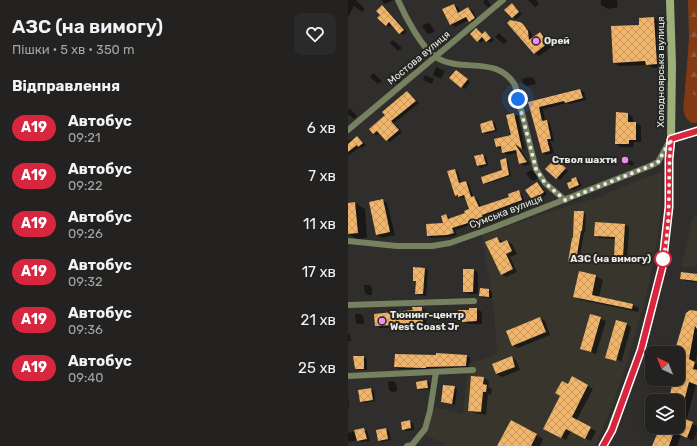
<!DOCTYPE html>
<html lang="uk">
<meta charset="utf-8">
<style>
:root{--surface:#232221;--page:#2b2a2a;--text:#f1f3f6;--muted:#a3a4a5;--line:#403f3f}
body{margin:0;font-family:Rubik,sans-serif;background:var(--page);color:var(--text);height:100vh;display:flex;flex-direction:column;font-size:15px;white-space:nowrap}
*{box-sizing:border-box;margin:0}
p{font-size:13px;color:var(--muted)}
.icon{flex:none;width:22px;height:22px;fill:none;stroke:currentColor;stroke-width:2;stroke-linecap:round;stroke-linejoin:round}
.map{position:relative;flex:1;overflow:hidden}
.sheet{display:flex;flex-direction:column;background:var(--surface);width:348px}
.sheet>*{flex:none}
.badge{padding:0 8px;border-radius:13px;font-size:14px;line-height:26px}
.needle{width:26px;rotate:317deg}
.controls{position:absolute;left:297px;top:346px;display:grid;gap:8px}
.controls a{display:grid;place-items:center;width:40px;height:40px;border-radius:8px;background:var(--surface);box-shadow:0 2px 6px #0003,0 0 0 1px var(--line);font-size:20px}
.you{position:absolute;width:20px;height:20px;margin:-10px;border:3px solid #fff;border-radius:50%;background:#1a73e8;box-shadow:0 0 0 6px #1a73e833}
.map>.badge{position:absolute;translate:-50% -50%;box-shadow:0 0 0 2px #fff}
h2{padding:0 12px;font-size:15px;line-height:36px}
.round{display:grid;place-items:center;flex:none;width:42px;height:42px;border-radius:8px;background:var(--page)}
.headline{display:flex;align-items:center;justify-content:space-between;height:68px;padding:0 12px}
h1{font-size:19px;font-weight:600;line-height:30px}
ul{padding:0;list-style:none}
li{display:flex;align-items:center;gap:12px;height:48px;padding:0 12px}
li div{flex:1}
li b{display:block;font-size:15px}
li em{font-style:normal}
li .badge{min-width:44px;font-weight:700;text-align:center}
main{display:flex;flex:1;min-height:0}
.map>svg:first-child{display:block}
.built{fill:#37352c}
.green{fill:#823a13}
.forest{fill:url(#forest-firs)}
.shadow{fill:#0007}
.building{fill:url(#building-cross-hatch)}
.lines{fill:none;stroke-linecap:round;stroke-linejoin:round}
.minor{stroke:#75815f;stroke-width:6}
.tertiary{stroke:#75815f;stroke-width:8}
.secondary{stroke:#9db079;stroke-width:8}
.line-casing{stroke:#fff;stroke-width:9}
.line{stroke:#d7263d;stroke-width:6}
.walk{stroke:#eaeae8;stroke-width:4;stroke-dasharray:0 7.2}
.poi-dot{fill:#f28af3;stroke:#252522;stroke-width:1.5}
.stop-dot{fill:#fff;stroke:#d7263d;stroke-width:2}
.labels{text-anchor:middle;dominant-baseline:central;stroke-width:4;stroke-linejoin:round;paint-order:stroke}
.poi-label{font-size:10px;font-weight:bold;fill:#eaeae8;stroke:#252522;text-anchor:start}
.street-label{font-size:10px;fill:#eaeae8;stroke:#252522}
.stop-label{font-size:10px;font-weight:bold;fill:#eaeae8;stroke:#252522;text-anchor:end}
</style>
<main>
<section class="sheet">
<div class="headline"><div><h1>АЗС (на вимогу)</h1><p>Пішки · 5 хв · 350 m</p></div><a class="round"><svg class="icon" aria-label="heart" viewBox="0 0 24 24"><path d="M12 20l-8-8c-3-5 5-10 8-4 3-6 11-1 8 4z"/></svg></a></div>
<h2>Відправлення</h2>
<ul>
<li><span class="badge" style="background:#d7263d;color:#fff">А19</span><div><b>Автобус</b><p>09:21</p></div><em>6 хв</em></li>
<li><span class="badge" style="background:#d7263d;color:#fff">А19</span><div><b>Автобус</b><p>09:22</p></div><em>7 хв</em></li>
<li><span class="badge" style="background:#d7263d;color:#fff">А19</span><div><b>Автобус</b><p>09:26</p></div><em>11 хв</em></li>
<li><span class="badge" style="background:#d7263d;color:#fff">А19</span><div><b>Автобус</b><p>09:32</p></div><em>17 хв</em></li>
<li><span class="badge" style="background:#d7263d;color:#fff">А19</span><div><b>Автобус</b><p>09:36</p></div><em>21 хв</em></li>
<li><span class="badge" style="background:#d7263d;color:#fff">А19</span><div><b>Автобус</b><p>09:40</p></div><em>25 хв</em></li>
</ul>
</section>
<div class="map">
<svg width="349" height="446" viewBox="0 0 349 446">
<defs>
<pattern id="forest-firs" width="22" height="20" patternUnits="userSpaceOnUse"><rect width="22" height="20" fill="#823a13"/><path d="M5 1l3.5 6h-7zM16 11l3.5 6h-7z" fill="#945735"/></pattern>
<pattern id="building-cross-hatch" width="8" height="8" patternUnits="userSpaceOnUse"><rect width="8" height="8" fill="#f0b56a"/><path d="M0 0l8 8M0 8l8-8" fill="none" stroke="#c69961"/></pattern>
</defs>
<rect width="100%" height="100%" fill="#2f2e2c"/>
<g class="built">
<polygon points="314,172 314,203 308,246 298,297 281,356 264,407 247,446 97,446 97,444 75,434 88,407 115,414 120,364 149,354 146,310 134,235 223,205 252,197 288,181"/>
<polygon points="349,212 349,267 333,267 344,220"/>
</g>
<path class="green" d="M 337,91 L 349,96 L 349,123 L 344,123 C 332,116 336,103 337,91 Z"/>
<polygon class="forest" points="340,0 349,0 349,96 337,91 341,38"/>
<g class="shadow">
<polygon points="0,0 8,0 17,9 14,12 6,6 0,17"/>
<polygon points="33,0 46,0 37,4"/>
<polygon points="137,0 139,0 143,5 140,8 135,2"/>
<polygon points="180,0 188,0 191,4 187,7"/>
<polygon points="253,0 269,0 270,7 260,9 253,5"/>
<polygon points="164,4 174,14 168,19 164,17"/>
<polygon points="106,5 110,7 113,13 120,8 125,11 130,21 126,24 121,20 107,27 102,24"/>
<polygon points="34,7 37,8 59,32 55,35 44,24 41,27 38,25 34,15"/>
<polygon points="306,18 313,22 315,68 305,68 300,65 272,66 266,63 292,26"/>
<polygon points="79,23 82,24 87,31 82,34 79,33 74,26"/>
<polygon points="172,23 183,32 185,39 192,33 197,36 205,46 191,56 186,53"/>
<polygon points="138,32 146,40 142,43 137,39 133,43 123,34 135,35"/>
<polygon points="151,33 159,41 156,44 147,37"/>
<polygon points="45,40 54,48 50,51 42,43"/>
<polygon points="61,61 71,66 68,71 58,66"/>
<polygon points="88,67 97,71 93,79 85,75"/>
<polygon points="25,73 34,81 30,84 22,77"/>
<polygon points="45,73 53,81 49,84 41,76"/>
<polygon points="111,73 122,82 117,89 114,87"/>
<polygon points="77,75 86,79 84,84 75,80"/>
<polygon points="183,77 186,79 188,84 179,86 176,85 174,79"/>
<polygon points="232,90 236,92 238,100 222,104 219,103 195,109 197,121 202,123 206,141 202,141 206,153 198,155 195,153 181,103"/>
<polygon points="59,92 71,103 46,123 54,132 42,142 32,133 29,135 26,133 38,115"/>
<polygon points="1,108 9,116 6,119 0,114"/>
<polygon points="165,114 170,116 177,150 170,146 182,164 176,166 172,163 169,153 159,155 155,152 154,149 149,147 165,136"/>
<polygon points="269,114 280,114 285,117 285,123 288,123 293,126 293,142 286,142 285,147 273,147 268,144"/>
<polygon points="144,122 147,123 149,131 138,134 135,132"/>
<polygon points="9,137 18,145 14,148 12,147 1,155 0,154 0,141 2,140 5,141"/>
<polygon points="134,155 138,157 140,165 133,168 130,166"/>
<polygon points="277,158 285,162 286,164 284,166 275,162 274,160"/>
<polygon points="158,160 160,161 163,176 138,184 136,183 155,171"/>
<polygon points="205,162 212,164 220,171 212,180 198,169"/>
<polygon points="107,170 110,172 113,183 118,182 121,184 125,197 129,199 133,207 162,197 171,192 174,194 177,202 136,216 138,221 125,226 123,225 107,230 109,235 103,237 83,238 80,236 97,224 98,215 101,217 102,219 118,214 123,209 118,197 115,198 107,195"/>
<polygon points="183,170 186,172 190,178 186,181 182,179 178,173"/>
<polygon points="228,178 231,180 234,186 225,190 222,188"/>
<polygon points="189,183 192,185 199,194 189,202 186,200"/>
<polygon points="34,200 39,203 47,235 34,238 29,235"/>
<polygon points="7,203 17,209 19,238 9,239 0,234 0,204"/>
<polygon points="235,212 238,214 237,232 236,232 232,256 230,255 228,264 224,263 221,261 226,239"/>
<polygon points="277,225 281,227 279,259 271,259 267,256 268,239 251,238 247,235"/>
<polygon points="149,238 155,242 159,241 164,244 169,254 162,257 169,272 158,277 153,274"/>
<polygon points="77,269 80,270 78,296 72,295 68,294 69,282 66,280"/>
<polygon points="126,270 130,273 130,294 121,294 116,291"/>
<polygon points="232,273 248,276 255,280 251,297 285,305 291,308 290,312 233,300 226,296"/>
<polygon points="349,275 349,282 338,281 333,278"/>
<polygon points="16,285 21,285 24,287 24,295 20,295 17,293"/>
<polygon points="133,289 141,290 144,292 144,298 135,298 132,296"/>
<polygon points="74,308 78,310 79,329 71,329 67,326 32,328 28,325"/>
<polygon points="129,309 134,312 134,324 120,324 115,321 115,318 111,315"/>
<polygon points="349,312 349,354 347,363 349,364 349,385 348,385 338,421 349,426 349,432 345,441 333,435 329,446 305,446 313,427 330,427 330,401 322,401 326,382 323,380 324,379 330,379 330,353 327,353"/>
<polygon points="7,314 12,314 15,316 16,324 11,324 8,323"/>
<polygon points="242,315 258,321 248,354 233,349"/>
<polygon points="192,318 197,321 202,335 170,348 165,345"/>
<polygon points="278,324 283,327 273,363 273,361 262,358 262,360 258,357"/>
<polygon points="0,333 2,335 3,341 0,341"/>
<polygon points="315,351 323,353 314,353"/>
<polygon points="118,356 122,358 121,367 81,368 81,369 51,369 47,367"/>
<polygon points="16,357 19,359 19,370 11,370 8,368"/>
<polygon points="163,357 168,360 172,370 154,377 148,374"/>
<polygon points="136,378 141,381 140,387 144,389 143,395 140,394 138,415 126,413 121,410"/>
<polygon points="225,378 245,389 228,421 248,431 243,441 223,431 218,440 196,428"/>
<polygon points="45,381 48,383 49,391 44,392 41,390 40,382"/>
<polygon points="79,381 82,383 82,389 73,390 70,389"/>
<polygon points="106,387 109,389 107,405 94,402"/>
<polygon points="22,389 26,391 27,401 16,403 13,401"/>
<polygon points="0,393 1,408 0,409"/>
<polygon points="61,421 65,423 66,430 58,431 55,429"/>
<polygon points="163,421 195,439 192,446 150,446"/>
<polygon points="16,429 19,431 22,441 13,442 10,440 0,442 0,433"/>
<polygon points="38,429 41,431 43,440 34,442 31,440"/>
</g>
<g class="building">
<polygon points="164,3 171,12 164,18 156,10"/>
<polygon points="106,4 110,13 120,7 127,18 121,22 118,17 102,25 94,9"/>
<polygon points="34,5 56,30 51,34 41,22 38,26 29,18 32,15 28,11"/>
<polygon points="306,17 309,64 298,65 297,61 265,63 263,26 291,25 291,18"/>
<polygon points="162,20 172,22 175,24 180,31 181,40 192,32 200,43 186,54 159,23"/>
<polygon points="128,28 134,34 137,31 143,38 138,42 134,37 129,42 122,34"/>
<polygon points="108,70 120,79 113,88 101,78"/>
<polygon points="232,89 235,98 217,103 216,101 191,107 194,121 199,120 203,139 199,139 202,151 194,153 180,102"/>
<polygon points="59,91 68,101 43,121 51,130 38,141 29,131 25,134 21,129 37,115 34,112"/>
<polygon points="268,112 280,113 280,122 288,122 288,140 281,140 281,144 267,144"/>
<polygon points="166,113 174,149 167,144 179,162 171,164 168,150 154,153 153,146 148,147 146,139 163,135 158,115"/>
<polygon points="144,120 147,130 134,133 132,124"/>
<polygon points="9,136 15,143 10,147 9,145 0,152 0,144"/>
<polygon points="135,154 138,164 129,166 126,156"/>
<polygon points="158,158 161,175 135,184 133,177 154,170 152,160"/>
<polygon points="205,161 206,164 209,161 218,168 208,179 197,169"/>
<polygon points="107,169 111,183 118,181 123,197 126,196 131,207 161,197 160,194 171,190 174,200 134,215 135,219 121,225 120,223 104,228 106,233 99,235 79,236 78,224 95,223 93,216 98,214 100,219 117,213 116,211 121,209 116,195 110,197 110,195 107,196 99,171"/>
<polygon points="228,177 231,185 221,189 219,183 224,181 223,179"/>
<polygon points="189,182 196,192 185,201 177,190"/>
<polygon points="35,199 42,232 28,235 21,202"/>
<polygon points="7,202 10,233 0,234 0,203"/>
<polygon points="226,211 236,211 234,231 233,231 229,255 227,254 225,263 220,262 224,238 225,238"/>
<polygon points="247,222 277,224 275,257 266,257 267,237 246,236"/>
<polygon points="149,237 152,243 159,240 164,251 158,254 165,269 153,275 137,242"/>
<polygon points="65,267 77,268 75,294 67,294 68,281 65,281"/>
<polygon points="115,269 126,269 125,292 115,292"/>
<polygon points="231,271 248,275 244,295 285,304 284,309 225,297"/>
<polygon points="333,272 349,274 349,281 332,279"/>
<polygon points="132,288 141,289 141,297 131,296"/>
<polygon points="64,307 74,307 75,327 66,328 65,324 27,326 26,314 65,310"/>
<polygon points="121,308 129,308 129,321 114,322 114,316 110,316 110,310 121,310"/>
<polygon points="342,310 349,311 349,329 347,326 341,359 347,362 345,369 349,370 349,385 341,382 332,417 345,422 339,438 326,432 321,446 304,446 312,427 330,427 330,401 321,401 325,379 330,379 330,353 326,353 338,313"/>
<polygon points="242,314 253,317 243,352 232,349"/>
<polygon points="192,317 198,332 164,346 158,331"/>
<polygon points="268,320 279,323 268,361 257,358"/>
<polygon points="88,353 119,355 118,366 78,367 78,368 74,368 46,367 47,354 88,355"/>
<polygon points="5,356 16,356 16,369 7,369"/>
<polygon points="164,356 167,367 148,374 144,364"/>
<polygon points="123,376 136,377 135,384 139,385 138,392 135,392 133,412 120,411"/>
<polygon points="224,376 240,385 224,417 243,427 237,439 218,429 213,438 195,429 212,396 207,393 214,381 220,384"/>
<polygon points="79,380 80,388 69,389 68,382"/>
<polygon points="95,385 107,386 104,404 93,402"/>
<polygon points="23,388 25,400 12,402 10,390"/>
<polygon points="62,420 63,428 54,430 53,422"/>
<polygon points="163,420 189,434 183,446 149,446"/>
<polygon points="16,428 19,439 9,441 6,430"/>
<polygon points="38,428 40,439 30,441 28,430"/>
</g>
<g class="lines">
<g class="minor">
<path d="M 50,0 C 57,16 74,49 89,58 C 116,73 149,55 167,85 L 188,169 L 197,183 L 217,200"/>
<polyline points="0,130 155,0"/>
<polyline points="0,241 49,246 84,246 102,243 144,228 302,166 310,162 321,142"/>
<polyline points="0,305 126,301"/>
<polyline points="0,376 125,370"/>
<polyline points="59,446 64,445 77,429 82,411 88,372"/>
</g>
<polyline class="tertiary" points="323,139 349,131"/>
<polyline class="secondary" points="255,446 263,430 293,350 314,268 321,207 321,159 323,139 324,65 322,0"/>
</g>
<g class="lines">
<defs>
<polyline id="line" points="255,446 264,430 293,350 314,268 321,207 321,159 323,139 349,131"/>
</defs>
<use href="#line" class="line-casing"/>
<use href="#line" class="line"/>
<path class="walk" d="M 170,99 L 188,169 L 197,183 L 217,200 L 302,166 L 310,162 L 323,139 C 319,179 324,220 315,259"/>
</g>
<g class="poi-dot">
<circle cx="188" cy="41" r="4"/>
<circle cx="277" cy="160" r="4"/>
<circle cx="34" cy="321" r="4"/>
</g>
<circle class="stop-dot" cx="315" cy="259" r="8"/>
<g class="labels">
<g class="poi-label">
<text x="196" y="41">Орей</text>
<text x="269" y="160" text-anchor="end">Ствол шахти</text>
<text x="42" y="315">Тюнинг-центр<tspan x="42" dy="12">West Coast Jr</tspan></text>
</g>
<g class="street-label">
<text transform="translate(71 58) rotate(-40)">Мостова вулиця</text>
<text transform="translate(313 72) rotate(-90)">Холодноярська вулиця</text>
<text transform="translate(158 212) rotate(-21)">Сумська вулиця</text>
</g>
<g class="stop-label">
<text x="303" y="259">АЗС (на вимогу)</text>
</g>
</g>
</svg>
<div class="controls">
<a><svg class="needle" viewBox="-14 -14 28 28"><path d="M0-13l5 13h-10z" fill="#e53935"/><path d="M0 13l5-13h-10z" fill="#a3a4a5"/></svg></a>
<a><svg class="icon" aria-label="layers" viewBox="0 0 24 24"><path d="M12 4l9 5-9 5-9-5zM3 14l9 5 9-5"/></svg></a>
</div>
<div class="you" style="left:170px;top:99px"></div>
</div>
</main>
